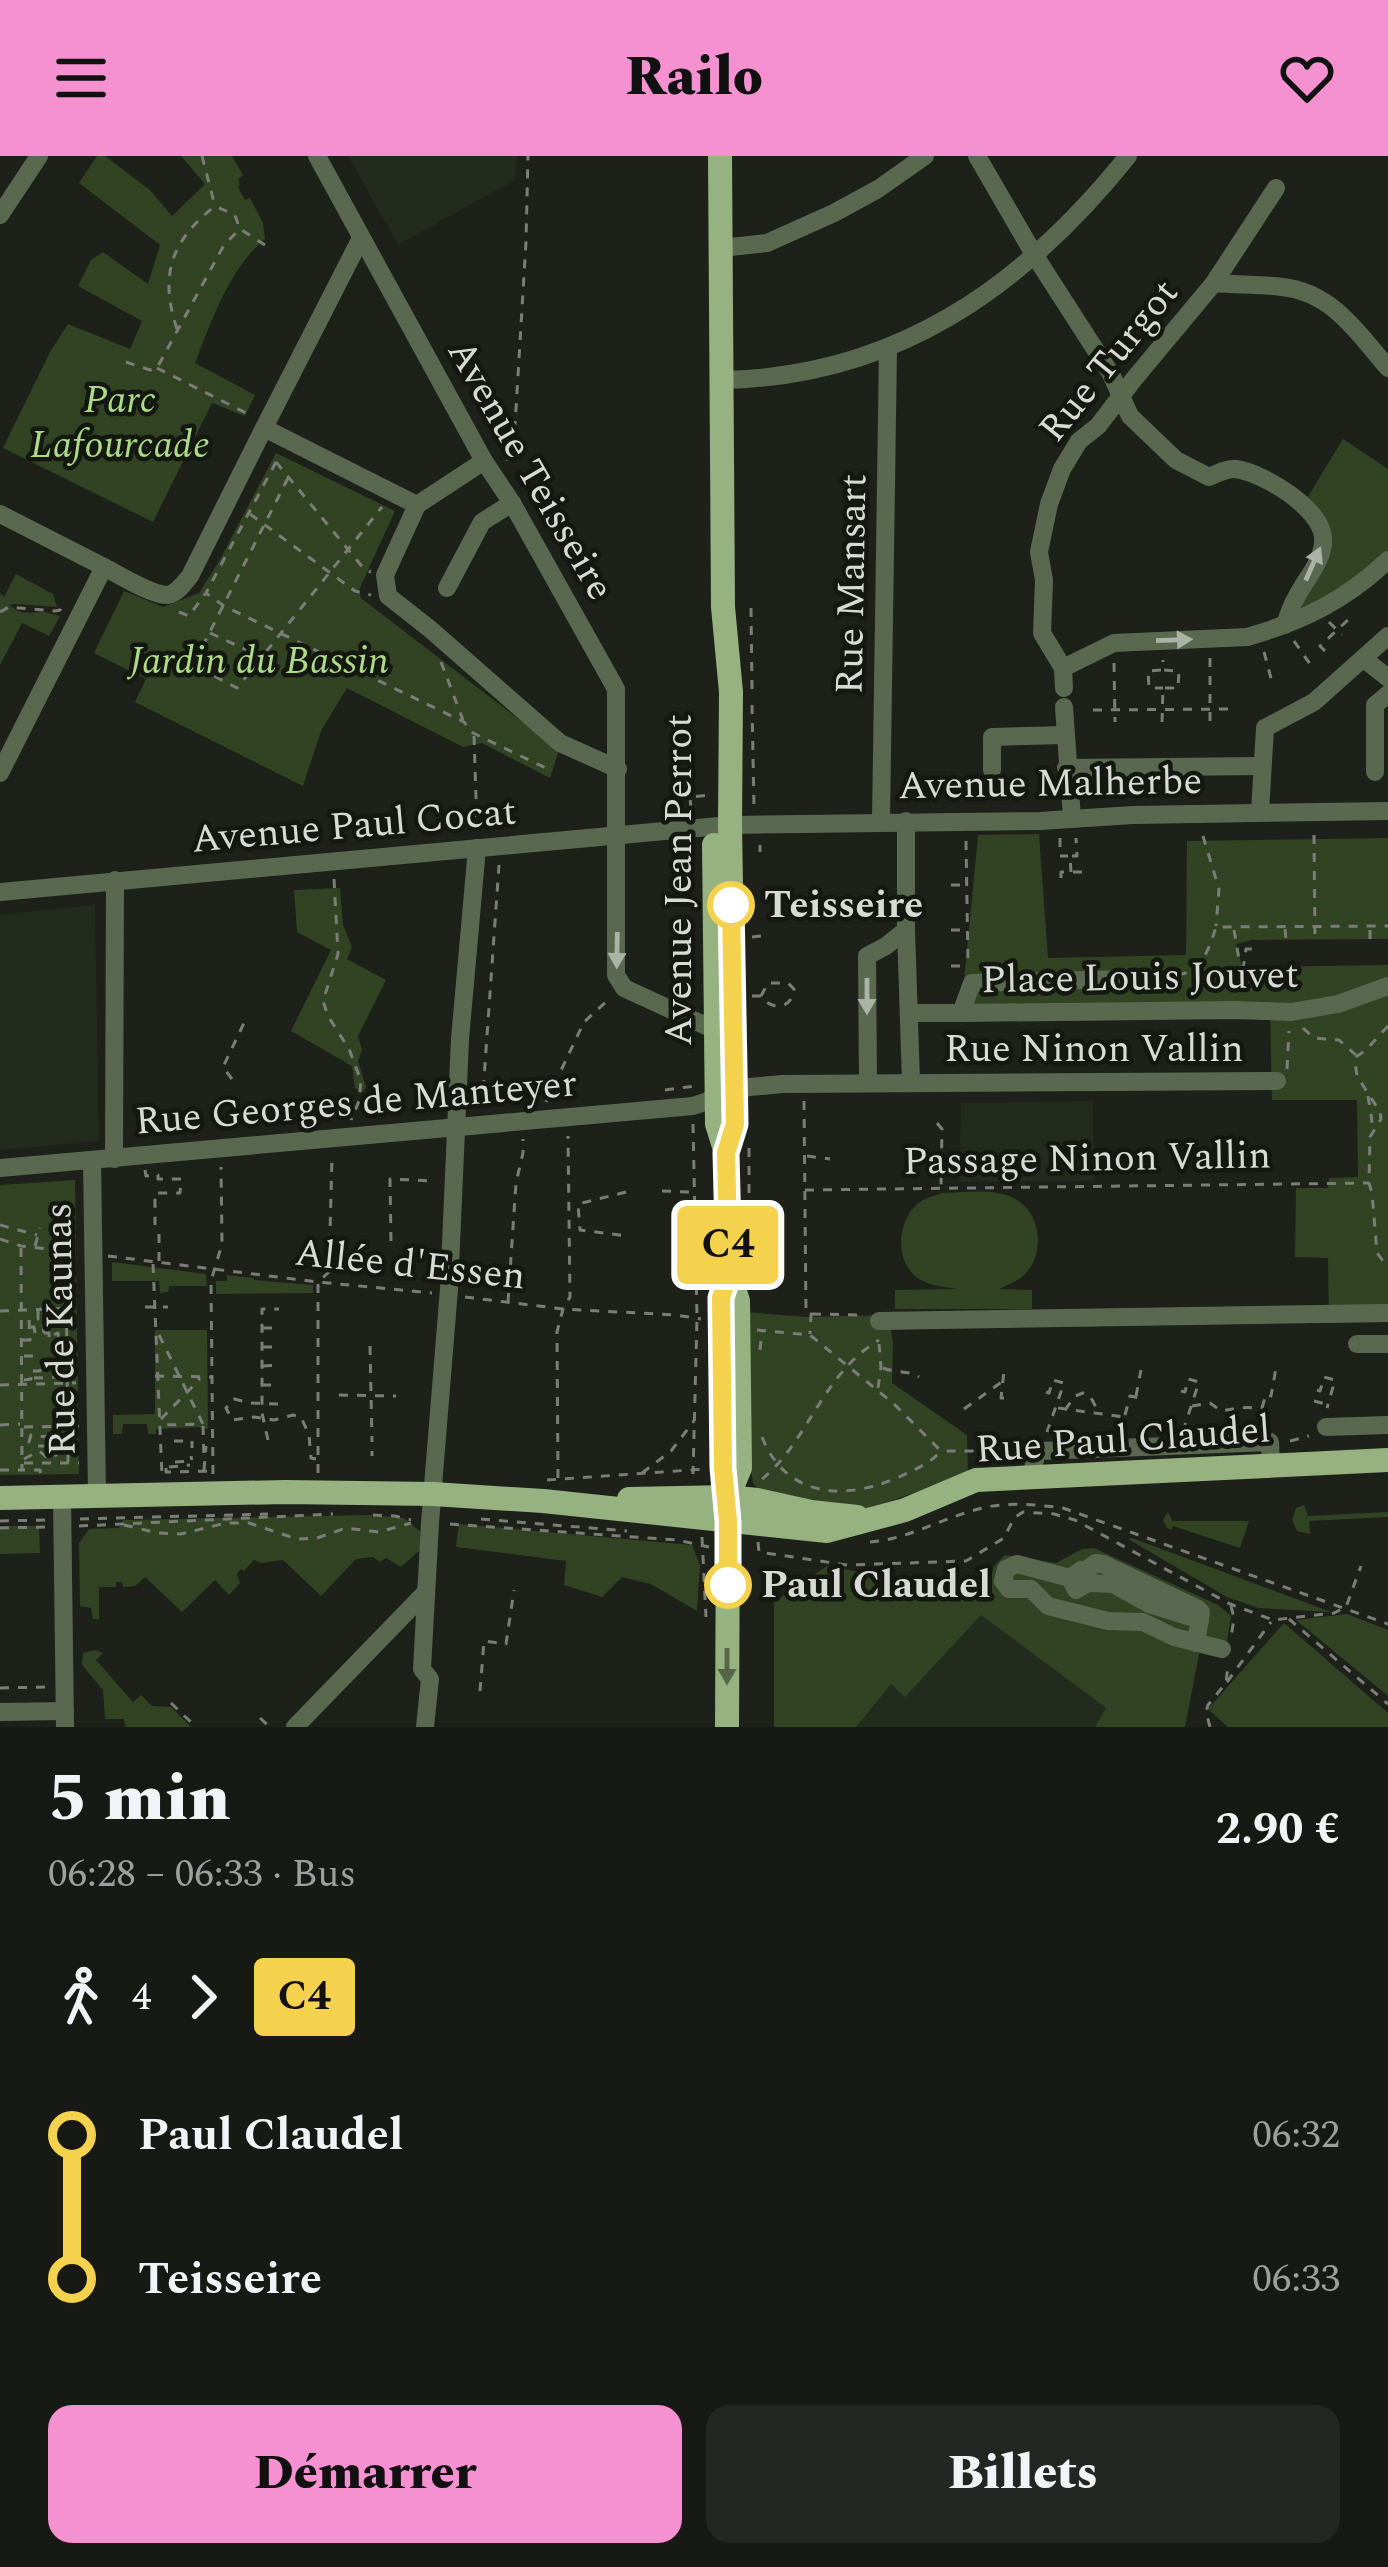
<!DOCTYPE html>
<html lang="fr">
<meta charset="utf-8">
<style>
:root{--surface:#161914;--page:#232622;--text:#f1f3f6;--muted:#9ea0a0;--accent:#f590d1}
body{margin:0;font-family:Spectral,serif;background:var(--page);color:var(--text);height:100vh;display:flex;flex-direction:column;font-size:45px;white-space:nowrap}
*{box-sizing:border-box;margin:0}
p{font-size:39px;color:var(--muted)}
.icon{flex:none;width:66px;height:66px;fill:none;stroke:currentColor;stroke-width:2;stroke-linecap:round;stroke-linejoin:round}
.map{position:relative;height:1571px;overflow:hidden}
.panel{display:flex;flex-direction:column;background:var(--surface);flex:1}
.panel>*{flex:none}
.badge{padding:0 24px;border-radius:9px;font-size:42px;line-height:78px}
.map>.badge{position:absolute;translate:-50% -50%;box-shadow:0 0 0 6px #fff}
.legs{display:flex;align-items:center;gap:18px;height:132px;padding:0 48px;font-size:39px}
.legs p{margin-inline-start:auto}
.summary{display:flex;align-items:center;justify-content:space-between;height:204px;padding:0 48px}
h1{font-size:66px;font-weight:800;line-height:90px}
.button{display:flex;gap:24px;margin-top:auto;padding:24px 48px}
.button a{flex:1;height:138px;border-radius:24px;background:var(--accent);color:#111;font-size:48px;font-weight:800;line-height:138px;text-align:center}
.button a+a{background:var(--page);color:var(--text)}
ul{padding:0 48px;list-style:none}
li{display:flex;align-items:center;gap:42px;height:144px;font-size:45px}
li i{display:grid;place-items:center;width:18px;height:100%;margin:0 15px;background:currentColor}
li i::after{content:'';width:30px;height:30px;margin:-15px;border:9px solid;border-radius:50%;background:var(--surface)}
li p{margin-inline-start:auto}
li:first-child i{background:linear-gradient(#0000 50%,currentColor 0)}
li:last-child i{background:linear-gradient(currentColor 50%,#0000 0)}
header{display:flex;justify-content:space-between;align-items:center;height:156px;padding:0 48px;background:var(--accent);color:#111;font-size:54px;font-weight:800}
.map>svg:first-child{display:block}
.built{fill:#232a1e}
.green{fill:#314323}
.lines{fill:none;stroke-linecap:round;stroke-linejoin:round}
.path{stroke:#7b7e78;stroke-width:3;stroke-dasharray:9 9;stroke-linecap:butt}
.minor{stroke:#5b6850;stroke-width:18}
.major{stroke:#95b280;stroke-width:24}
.oneway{fill:#acb2a6}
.oneway2{fill:#546548}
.line-1-casing{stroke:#fff;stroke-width:27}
.line-1{stroke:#f5d24d;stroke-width:18}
.stop-1-dot{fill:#fff;stroke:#f5d24d;stroke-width:6}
.labels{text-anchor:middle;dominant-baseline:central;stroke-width:9;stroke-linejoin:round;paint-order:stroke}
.street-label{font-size:39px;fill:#d7dad5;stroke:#141811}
.park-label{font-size:39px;font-style:italic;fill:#acda87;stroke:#141811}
.stop-label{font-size:39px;font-weight:bold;fill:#d7dad5;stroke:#141811;text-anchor:start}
</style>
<header><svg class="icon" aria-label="menu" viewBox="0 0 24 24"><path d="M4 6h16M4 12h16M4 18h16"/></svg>Railo<svg class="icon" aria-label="heart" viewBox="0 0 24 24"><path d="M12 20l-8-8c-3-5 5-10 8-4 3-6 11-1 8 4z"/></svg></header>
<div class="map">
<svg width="1388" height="1571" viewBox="0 0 1388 1571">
<rect width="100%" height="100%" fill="#1d211a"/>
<g class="built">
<polygon points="348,0 517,0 515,24 398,89"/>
<polygon points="95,749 99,985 0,994 0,759"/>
<polygon points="1093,945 1094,1025 959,1026 961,947"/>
<polygon points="827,1410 987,1439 1200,1492 1185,1571 774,1571 774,1446"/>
</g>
<g class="green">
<path d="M 97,0 L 105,0 L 150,34 L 172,60 L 205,28 L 181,0 L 232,0 L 243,19 L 238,23 L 240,29 L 238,31 L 245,44 L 250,42 L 263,67 L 265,83 C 229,113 212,164 195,207 L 255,239 L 245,260 L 212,247 L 153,366 L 3,292 L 50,196 L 68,168 L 130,193 L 142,165 L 78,130 L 91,104 L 103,96 L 148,128 L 160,89 L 79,27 Z"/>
<polygon points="1343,283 1388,313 1388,398 1360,422 1300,454 1324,404 1306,344"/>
<polygon points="276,297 395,355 359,434 361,442 559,594 550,622 482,587 463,591 347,532 321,575 303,630 135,546 146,523 94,497 124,435 163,451 199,437 218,407"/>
<path d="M 16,418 L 53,438 L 57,451 L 14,448 L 9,449 C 19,458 25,457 38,456 C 45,455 55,459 60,460 L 49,480 L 22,467 L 0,509 L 0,437 L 4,441 Z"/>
<polygon points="1039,678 1048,802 1186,799 1187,685 1388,682 1388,783 1252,784 1236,788 1247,828 1245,815 1253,811 1388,809 1388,1166 1329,1167 1328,1102 1295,1101 1296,1032 1328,1032 1329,1022 1358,1021 1357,944 1272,944 1270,853 961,857 978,679"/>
<polygon points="340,732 343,769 352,791 347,803 386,824 358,880 362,894 358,905 366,931 363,936 355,932 352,910 291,875 331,794 297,776 294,734"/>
<polygon points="75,1024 79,1318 0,1319 0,1029"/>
<path d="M 941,1037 C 964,1037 996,1031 1017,1044 C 1042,1059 1045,1099 1024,1119 C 1017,1125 1008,1129 999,1133 L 1032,1134 L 1032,1153 L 895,1153 L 895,1134 L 958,1133 C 944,1131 926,1130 914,1119 C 893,1099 899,1058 923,1044 C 928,1041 935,1040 941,1037 Z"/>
<polygon points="112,1106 206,1118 207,1130 169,1130 168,1136 160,1137 159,1125 112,1125"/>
<polygon points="227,1119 253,1122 254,1124 313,1129 313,1137 216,1138 216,1125 227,1125"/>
<polygon points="745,1156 806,1161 889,1159 893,1187 892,1227 967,1279 968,1318 862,1355 762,1338 753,1327 750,1308"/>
<polygon points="155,1174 207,1174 208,1273 198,1271 156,1273 156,1278 148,1278 147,1268 123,1268 122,1278 113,1278 113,1259 155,1258"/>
<polygon points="1304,1349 1308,1360 1388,1356 1388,1361 1309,1365 1310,1378 1297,1375 1292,1364 1296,1352"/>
<polygon points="1168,1356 1172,1365 1249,1365 1240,1392 1173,1370 1172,1374 1167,1372 1163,1364"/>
<polygon points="370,1359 404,1362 421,1376 420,1394 401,1411 386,1402 380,1406 373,1401 356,1403 321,1440 283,1404 261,1407 254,1404 244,1415 241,1413 237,1418 240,1427 229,1439 215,1424 182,1456 145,1421 135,1430 123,1431 122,1426 116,1426 116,1431 99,1431 99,1463 93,1463 91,1452 80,1450 79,1387 89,1373 119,1372 123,1364"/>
<polygon points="459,1368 692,1389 700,1409 697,1455 651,1428 622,1421 602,1441 564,1429 566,1405 456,1391"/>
<polygon points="0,1370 39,1370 40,1397 0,1398"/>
<polygon points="1132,1382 1331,1456 1258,1452 1227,1441 1128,1383"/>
<polygon points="1094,1392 1218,1449 1231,1460 1225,1497 1200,1493 1185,1571 1095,1571 1106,1552 981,1459 905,1541 891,1528 856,1571 774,1571 774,1446 827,1410 986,1439 994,1410 1005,1399 1056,1407 1082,1393"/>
<polygon points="1347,1458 1388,1474 1388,1540 1296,1464"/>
<polygon points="1284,1467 1388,1557 1388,1571 1228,1571 1208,1553"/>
<polygon points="96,1494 103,1497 96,1504 133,1546 141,1539 152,1550 171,1551 191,1571 125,1571 124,1563 105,1563 103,1534 82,1509 83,1497"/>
</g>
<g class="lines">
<g class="path">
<polyline points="202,0 215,50"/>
<path d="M 177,173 C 159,119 171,85 215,50 L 235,59 L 239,71"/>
<polyline points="126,206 150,214 157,212 224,89 240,73 265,89"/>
<polyline points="157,212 252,260"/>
<polyline points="506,303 513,303 526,86 528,0"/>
<polyline points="276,306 206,437 224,450 464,566 473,577 552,615"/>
<polyline points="276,306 365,414 371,416"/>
<polyline points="288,322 193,509 237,532 382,351"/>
<polyline points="250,358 355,435 371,439"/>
<polyline points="751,452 752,533"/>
<polyline points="0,456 9,451 55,455 60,454 65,448"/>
<polyline points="179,456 189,460 205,438"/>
<polyline points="1329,466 1342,479"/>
<polyline points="210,477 260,500"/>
<polyline points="1294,485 1310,508"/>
<polyline points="1325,495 1320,490 1350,462"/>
<polyline points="1264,496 1272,526"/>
<polyline points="1210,502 1210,565"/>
<polyline points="441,506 463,564"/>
<polyline points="1114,507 1115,566"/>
<polyline points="1161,514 1148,515 1149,532 1163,532"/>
<polyline points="752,549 754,653"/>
<polyline points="1093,554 1235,553"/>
<polyline points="1162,566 1163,532 1178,532 1179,515 1163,514 1163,504"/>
<polyline points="474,580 477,672"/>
<polyline points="691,653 690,641 711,639"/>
<polyline points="1314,679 1315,784"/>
<polyline points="1203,680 1219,733 1216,770"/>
<polyline points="1060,682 1060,700 1068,700"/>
<polyline points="966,685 968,808"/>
<polyline points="760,689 760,696"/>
<polyline points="1071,716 1070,700 1077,700 1076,682"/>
<polyline points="1061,722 1061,716 1082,716 1086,722"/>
<polyline points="334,723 338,798 323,845 328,860 349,893 361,925 359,945 351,964"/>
<polyline points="951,729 965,729"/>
<polyline points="1285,773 1286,784"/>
<polyline points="951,774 966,774"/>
<polyline points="1234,774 1241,815 1253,839"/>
<polyline points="752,781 761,780 761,778"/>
<polyline points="1370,783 1370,772"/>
<polyline points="951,810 966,810"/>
<polyline points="1243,814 1246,793 1252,793"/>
<path d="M 1142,822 C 1191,819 1200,822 1216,771 L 1388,770"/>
<path d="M 752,840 L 761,840 C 771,855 792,854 794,833 L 788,827 L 768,827 L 761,840"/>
<polyline points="1388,870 1365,895 1357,900 1355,906 1357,920 1380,956 1381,963 1370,981 1369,1027 1372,1037 1377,1097 1388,1112"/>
<polyline points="1303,872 1314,882 1339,884 1356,899"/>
<polyline points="1287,913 1289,875"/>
<polyline points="232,923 223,911 244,867"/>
<polyline points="665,934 695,930"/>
<polyline points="1368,940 1373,972"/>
<polyline points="804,945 806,1157 811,1158 810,1178"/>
<polyline points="546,946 584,866 608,844"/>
<polyline points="482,951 499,709"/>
<polyline points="937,967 942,973 941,1030"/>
<polyline points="693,968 697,1162 693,1318"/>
<polyline points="749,992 749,1072"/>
<polyline points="807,1000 830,1003"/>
<polyline points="145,1014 146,1020 158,1019 158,1023 181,1023 180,1037 155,1037 155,1069"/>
<polyline points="805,1034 1369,1027"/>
<polyline points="662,1035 690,1036"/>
<polyline points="626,1036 578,1048 580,1074 627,1080"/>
<polyline points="0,1069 37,1079"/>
<polyline points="0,1083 21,1090 75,1096"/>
<polyline points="391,1085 390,1023 434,1025"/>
<polyline points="35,1090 40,1072"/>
<polyline points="21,1092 22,1314 40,1314 41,1323"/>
<polyline points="66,1099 68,1307"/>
<polyline points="108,1100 318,1126 432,1137"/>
<polyline points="159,1105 159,1074"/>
<polyline points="153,1108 162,1320"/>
<polyline points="465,1141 563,1153 676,1159 701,1163"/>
<polyline points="508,1146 516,1027 523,997 523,983"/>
<polyline points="145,1151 168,1151"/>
<polyline points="0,1155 76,1152"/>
<polyline points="812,1158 863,1159"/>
<polyline points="65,1167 58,1167 55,1178 58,1177 59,1185 66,1184"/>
<polyline points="31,1171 34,1171 35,1177 49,1177 49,1181"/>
<polyline points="263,1172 279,1172"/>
<polyline points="757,1174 810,1179 894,1248 941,1295 984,1295 988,1299 1000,1300"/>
<polyline points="44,1177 43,1167 49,1167 49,1160 44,1160 44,1153"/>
<polyline points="159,1179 203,1268 162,1269"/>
<polyline points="23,1184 30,1184 29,1163 38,1163 38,1154"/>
<polyline points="370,1190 372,1286"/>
<polyline points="263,1191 279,1191"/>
<polyline points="760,1194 762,1175"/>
<polyline points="54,1198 58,1198 57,1192 76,1191"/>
<polyline points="24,1200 34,1200"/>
<polyline points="263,1210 279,1209"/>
<path d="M 883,1212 C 895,1217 908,1214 919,1221"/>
<polyline points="155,1220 213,1221"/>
<polyline points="34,1222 62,1221 62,1225"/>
<polyline points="24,1224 31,1223 30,1215 40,1215 39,1207 51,1207 51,1214 67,1214"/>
<polyline points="0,1229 76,1227"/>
<polyline points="262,1229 279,1229"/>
<polyline points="878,1232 881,1211 879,1188"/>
<polyline points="1317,1234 1320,1235 1324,1221 1335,1224 1327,1252"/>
<polyline points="1181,1235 1185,1236 1188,1223 1199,1226 1185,1269"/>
<polyline points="1046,1236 1049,1237 1053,1224 1064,1227 1047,1276"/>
<polyline points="339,1239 396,1240"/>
<polyline points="1136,1240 1141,1214"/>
<polyline points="1004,1242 1001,1242 1004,1215"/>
<polyline points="1314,1245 1326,1248"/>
<polyline points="278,1248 250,1247 234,1243 226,1252 232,1264 254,1261 274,1264 293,1259 301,1261 309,1279 311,1302 316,1303"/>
<path d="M 1192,1250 L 1210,1247 L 1221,1255 C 1236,1252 1248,1250 1262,1253 L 1259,1268"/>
<polyline points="1058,1252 1124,1261 1120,1274"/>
<polyline points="1262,1252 1266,1238 1271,1240 1276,1212"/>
<polyline points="964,1253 1003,1225"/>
<polyline points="1065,1254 1075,1240 1083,1237 1090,1240 1098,1255"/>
<polyline points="1125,1259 1130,1240 1139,1242"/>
<polyline points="161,1263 199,1224 199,1221"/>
<polyline points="0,1269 20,1268"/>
<polyline points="203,1270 204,1304"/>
<polyline points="24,1271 79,1270"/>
<path d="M 762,1281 C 786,1342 845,1345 899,1321 C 914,1314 929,1308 940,1296"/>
<polyline points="268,1284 262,1257 262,1153 279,1153"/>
<polyline points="174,1285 192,1285 192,1292"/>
<polyline points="1290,1285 1309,1280"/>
<polyline points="372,1300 372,1295"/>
<polyline points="24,1303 39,1295 49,1303 56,1299 54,1290 38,1290 29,1286 31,1279 47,1281 48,1270"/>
<polyline points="175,1306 192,1305 191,1300"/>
<polyline points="24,1307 79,1307"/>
<polyline points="169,1311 190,1309"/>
<polyline points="166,1312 166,1316 213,1315"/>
<polyline points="0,1314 22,1314"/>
<polyline points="204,1314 206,1290"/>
<polyline points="318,1317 318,1126 329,1116 332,1001"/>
<polyline points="642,1317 671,1295 694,1265"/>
<polyline points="213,1318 211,1125 222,1088 221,1011"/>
<polyline points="558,1322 557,1176 563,1153 570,1141 568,980"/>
<path d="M 762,1323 C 808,1286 822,1218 879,1184"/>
<polyline points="547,1324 705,1313"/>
<polyline points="373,1359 395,1360 411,1364"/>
<polyline points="80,1363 268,1358"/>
<polyline points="481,1363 627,1375"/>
<polyline points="0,1365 46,1364"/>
<polyline points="450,1368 677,1384 709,1391"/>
<polyline points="124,1369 158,1377 181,1378 226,1367 249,1367 297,1383 317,1382 346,1372 379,1376 411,1367"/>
<polyline points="79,1370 333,1358"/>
<polyline points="0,1372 46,1371"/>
<polyline points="702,1381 706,1461"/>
<polyline points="758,1386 759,1396 847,1409 966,1405 1004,1382 1014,1362 1023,1356 1054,1358 1075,1364 1230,1448 1273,1464 1334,1457 1346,1451 1361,1410"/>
<path d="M 870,1386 C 911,1383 947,1359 987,1351 C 1012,1346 1038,1349 1063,1352 L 1388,1468"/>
<polyline points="1231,1450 1234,1462 1231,1482"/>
<polyline points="1289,1463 1388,1548"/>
<polyline points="1227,1526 1271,1466"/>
<polyline points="0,1532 46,1531"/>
<polyline points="480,1535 484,1485 506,1488 514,1434"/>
<polyline points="171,1547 196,1571"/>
<polyline points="260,1562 270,1571"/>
<polyline points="1210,1571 1206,1556 1208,1549 1226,1527 1228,1509"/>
</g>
<g class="minor">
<polyline points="317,0 484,305 512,347 616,533 616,819 624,832 715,874"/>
<path d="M 977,0 L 1035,100 L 1111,218 L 1130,260 L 1176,304 L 1209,321 C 1218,317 1227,312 1236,313 C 1263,317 1320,351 1323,381 C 1325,404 1305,423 1296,442 C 1291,450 1288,460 1285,469"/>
<polyline points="0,59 39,0"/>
<polyline points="721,92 767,87 834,57 878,33 925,0"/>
<path d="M 1214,127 C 1236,129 1260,128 1282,131 C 1332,136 1358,177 1388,212"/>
<path d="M 722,224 C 895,221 1022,132 1128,0"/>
<polyline points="264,272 361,82"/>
<polyline points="484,305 417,349 385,419 388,440 430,473 560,587 618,613"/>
<polyline points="0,358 104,411"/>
<polyline points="447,432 482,366 512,347"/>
<polyline points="1364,503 1388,522"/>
<path d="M 1063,512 L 1114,487 L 1247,481 C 1303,465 1346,444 1388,404"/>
<polyline points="1064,532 1063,512 1042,477 1044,424 1039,396 1049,348 1062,313 1079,285 1098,270 1134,223 1214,127 1276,32"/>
<polyline points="1064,551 1072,662"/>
<polyline points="1066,612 1261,610"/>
<polyline points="992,614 992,581 1065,579"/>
<polyline points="1375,616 1375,549 1388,538"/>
<path d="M 0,617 L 104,411 C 117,418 153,440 168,439 C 178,437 184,427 190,420 L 264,272 L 417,349"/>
<polyline points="1260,656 1265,572 1314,546 1388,480"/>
<polyline points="881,665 888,193"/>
<polyline points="906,665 906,774 911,926"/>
<polyline points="0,736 730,669 1040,665 1133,659 1388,655"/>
<polyline points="909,857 961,857 972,827 1128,823"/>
<polyline points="961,857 1234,854 1291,856 1338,848 1388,830"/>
<polyline points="868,927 867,800 886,790 906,774"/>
<polyline points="114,1003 115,724"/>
<polyline points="92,1004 97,1340"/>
<polyline points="0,1012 693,950 749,931 783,928 1277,925"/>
<polyline points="879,1165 1388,1157"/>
<polyline points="1357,1188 1388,1188"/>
<polyline points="1326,1271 1388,1269"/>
<polyline points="1031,1320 1037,1296 1041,1295 1270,1286 1271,1309"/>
<polyline points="62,1341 65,1571"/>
<polyline points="1083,1416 1096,1407 1103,1408 1198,1453 1201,1456 1196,1487"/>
<polyline points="1070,1422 1081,1414 1085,1417 1088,1427 1076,1434 1070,1422 1017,1408 1006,1413 1003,1425 1009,1433 1031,1433 1048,1450 1108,1465 1143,1466 1174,1481 1222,1493"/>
<polyline points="1088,1427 1113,1428 1149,1448 1200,1464"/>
<polyline points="0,1556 65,1555"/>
<polyline points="295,1571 425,1437"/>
<polyline points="425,1571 430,1523 422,1513 430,1367 449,1133 460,883 477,692"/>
</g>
<g class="major">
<polyline points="720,0 723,451 731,536 730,669 735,968 726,997"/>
<polyline points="714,689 717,968 726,997 729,1117 738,1145 740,1312 728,1341"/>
<polyline points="0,1342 285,1336 433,1338 543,1345 827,1375 905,1354 976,1324 1388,1304"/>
<polyline points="629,1343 728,1341 757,1344 811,1356 857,1361"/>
<polyline points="727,1571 728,1365 723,1312 721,1142 728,1119"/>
</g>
</g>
<defs><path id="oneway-solid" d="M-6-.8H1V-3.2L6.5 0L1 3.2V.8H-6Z" transform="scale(3)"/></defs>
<g class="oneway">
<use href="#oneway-solid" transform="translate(1313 408) rotate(-66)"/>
<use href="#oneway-solid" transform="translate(1174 484) rotate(-2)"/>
<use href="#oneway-solid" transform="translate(617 794) rotate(91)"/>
<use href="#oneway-solid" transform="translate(867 840) rotate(90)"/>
</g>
<use class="oneway2" href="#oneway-solid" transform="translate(727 1510) rotate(90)"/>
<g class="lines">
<defs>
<polyline id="line-1" points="728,1429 728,1365 723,1312 721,1142 729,1117 726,997 735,968 731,749"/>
</defs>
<use href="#line-1" class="line-1-casing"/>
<use href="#line-1" class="line-1"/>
</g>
<g class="stop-1-dot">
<circle cx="731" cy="749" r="21"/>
<circle cx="728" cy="1429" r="21"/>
</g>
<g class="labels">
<g class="street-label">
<text transform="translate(1109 205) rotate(-51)">Rue Turgot</text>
<text transform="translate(530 314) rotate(60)">Avenue Teisseire</text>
<text transform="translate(852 428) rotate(-89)">Rue Mansart</text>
<text transform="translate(1050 628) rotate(-1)">Avenue Malherbe</text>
<text transform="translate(354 670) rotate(-5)">Avenue Paul Cocat</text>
<text transform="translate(679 724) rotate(-90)">Avenue Jean Perrot</text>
<text transform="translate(1140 822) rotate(-1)">Place Louis Jouvet</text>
<text x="1094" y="893">Rue Ninon Vallin</text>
<text transform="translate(356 947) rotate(-5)">Rue Georges de Manteyer</text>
<text transform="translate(1087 1003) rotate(-1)">Passage Ninon Vallin</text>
<text transform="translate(410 1109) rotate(6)">Allée d'Essen</text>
<text transform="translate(61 1173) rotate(-91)">Rue de Kaunas</text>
<text transform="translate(1123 1284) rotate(-4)">Rue Paul Claudel</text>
</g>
<g class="park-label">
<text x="120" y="244">Parc<tspan x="120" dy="45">Lafourcade</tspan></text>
<text x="259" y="505">Jardin du Bassin</text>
</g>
<g class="stop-label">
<text x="764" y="749">Teisseire</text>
<text x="761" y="1429">Paul Claudel</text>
</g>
</g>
</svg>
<b class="badge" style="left:728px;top:1089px;background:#f5d24d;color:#111">C4</b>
</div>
<section class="panel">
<div class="summary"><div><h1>5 min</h1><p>06:28 – 06:33 · Bus</p></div><b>2.90 €</b></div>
<div class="legs"><svg class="icon" aria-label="walk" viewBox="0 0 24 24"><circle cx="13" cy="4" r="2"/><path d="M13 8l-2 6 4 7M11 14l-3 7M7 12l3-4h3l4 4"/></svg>4<svg class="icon" aria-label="forward" viewBox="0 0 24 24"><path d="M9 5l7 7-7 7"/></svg><b class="badge" style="background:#f5d24d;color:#111">C4</b></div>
<ul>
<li><i style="color:#f5d24d"></i><b>Paul Claudel</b><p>06:32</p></li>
<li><i style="color:#f5d24d"></i><b>Teisseire</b><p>06:33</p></li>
</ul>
<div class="button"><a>Démarrer</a><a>Billets</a></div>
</section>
